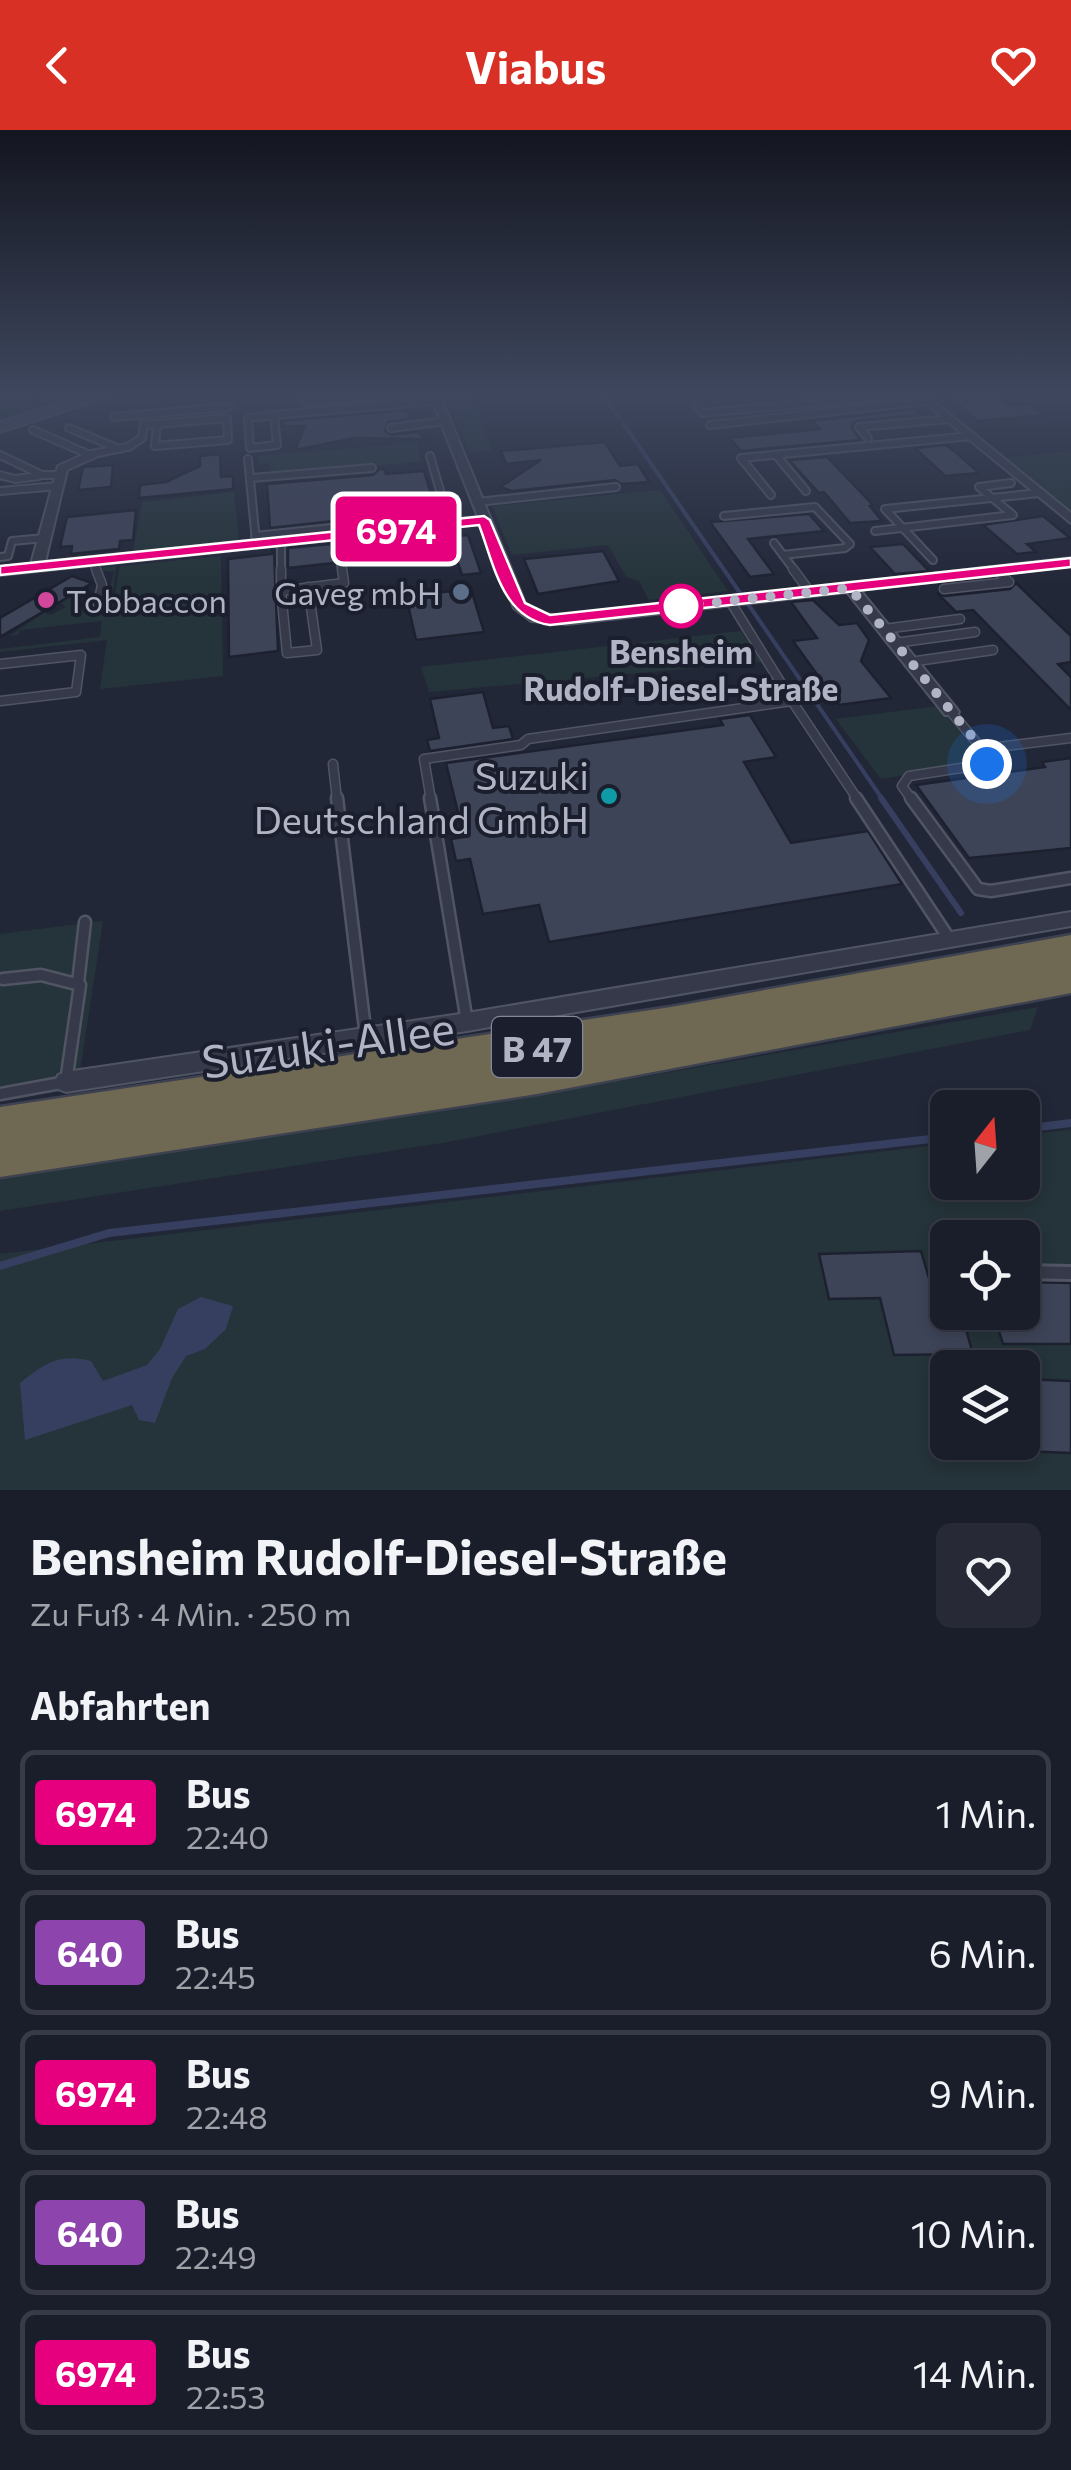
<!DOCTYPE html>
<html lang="de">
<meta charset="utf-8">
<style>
:root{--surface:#1a1d2a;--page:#272a36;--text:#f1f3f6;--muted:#9fa2a8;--line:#383b47;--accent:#d93025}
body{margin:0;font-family:Commissioner,sans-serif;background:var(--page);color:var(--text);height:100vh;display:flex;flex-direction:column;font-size:38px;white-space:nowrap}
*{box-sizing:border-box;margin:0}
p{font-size:32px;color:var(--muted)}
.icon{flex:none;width:55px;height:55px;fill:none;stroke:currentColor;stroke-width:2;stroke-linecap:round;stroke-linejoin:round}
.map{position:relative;height:1360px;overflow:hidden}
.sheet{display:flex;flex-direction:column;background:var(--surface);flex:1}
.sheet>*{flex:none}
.badge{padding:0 20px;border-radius:8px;font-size:35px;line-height:65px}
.needle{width:65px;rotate:17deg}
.tools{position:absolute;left:930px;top:960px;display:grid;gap:20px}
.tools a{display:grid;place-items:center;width:110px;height:110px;border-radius:15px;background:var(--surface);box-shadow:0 5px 15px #0003,0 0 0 2px var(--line);font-size:50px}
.you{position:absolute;width:50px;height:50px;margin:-25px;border:8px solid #fff;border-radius:50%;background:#1a73e8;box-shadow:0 0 0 15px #1a73e833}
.map>.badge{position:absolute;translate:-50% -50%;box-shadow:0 0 0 5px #fff}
h2{padding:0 30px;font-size:38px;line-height:90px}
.round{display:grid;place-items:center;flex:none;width:105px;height:105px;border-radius:15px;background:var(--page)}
.head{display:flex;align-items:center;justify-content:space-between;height:170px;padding:0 30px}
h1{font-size:48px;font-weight:700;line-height:75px}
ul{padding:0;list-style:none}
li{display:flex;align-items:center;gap:30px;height:125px;margin:0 20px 15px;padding:0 10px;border:5px solid var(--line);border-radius:15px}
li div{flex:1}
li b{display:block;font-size:38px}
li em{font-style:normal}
li .badge{min-width:110px;font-weight:700;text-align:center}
header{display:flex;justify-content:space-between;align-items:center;height:130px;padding:0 30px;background:var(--accent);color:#fff;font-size:45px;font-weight:700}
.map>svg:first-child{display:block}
.green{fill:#25343a;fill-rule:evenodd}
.water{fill:#363f5f}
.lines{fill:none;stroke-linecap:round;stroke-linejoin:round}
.stream-far2{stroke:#363f5f;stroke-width:4}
.stream-far1{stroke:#363f5f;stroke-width:6}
.stream{stroke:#363f5f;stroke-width:8}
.building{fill:#3e4458;stroke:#1d212f;stroke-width:2.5}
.lane-far3-casing{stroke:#505463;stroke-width:10}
.lane-far2-casing{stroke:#505463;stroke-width:11}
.lane-far1-casing{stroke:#505463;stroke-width:15}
.lane-casing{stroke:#505463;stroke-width:18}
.street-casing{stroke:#505463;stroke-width:4}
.secondary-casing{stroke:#505463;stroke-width:4}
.highway-casing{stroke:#3d4150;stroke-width:5}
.lane-far3{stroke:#353949;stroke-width:6}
.lane-far2{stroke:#353949;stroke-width:8}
.lane-far1{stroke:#353949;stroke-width:10}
.lane{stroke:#353949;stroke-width:12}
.street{fill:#353949;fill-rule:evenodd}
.secondary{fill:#44485c;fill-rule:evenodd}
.highway{fill:#6f6953;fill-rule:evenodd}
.line{fill:#e6007e;stroke:#fff;stroke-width:2.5}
.walk{stroke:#b0b4c5;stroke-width:10;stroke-dasharray:0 18}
.service-dot{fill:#5c6f8a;stroke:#1b1f2d;stroke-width:4}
.hotel-dot{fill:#d1479c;stroke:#1b1f2d;stroke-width:4}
.stop-dot{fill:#fff;stroke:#e6007e;stroke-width:5}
.culture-dot{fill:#0f9aa8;stroke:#1b1f2d;stroke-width:4}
.labels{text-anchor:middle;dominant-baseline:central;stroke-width:8;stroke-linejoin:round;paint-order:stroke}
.far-poi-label{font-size:32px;fill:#b0b4c5;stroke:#1b1f2d;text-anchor:end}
.far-stop-label{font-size:32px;font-weight:bold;fill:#b0b4c5;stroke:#1b1f2d}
.shield{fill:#1b1f2d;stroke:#838797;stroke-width:2.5}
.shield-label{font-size:35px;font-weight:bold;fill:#b0b4c5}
.poi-label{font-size:38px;fill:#b0b4c5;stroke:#1b1f2d;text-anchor:end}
.near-street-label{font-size:45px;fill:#b0b4c5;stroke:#1b1f2d}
</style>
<header><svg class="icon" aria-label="back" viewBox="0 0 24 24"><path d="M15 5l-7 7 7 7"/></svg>Viabus<svg class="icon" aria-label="heart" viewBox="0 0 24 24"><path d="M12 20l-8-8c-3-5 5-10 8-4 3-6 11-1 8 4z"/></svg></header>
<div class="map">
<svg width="1071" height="1360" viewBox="0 0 1071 1360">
<rect width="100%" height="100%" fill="#222738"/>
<g class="green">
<polygon points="0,265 35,265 31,278 37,276 42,265 95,265 0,294"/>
<polygon points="446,265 469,265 493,320 470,322"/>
<polygon points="417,313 421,332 271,344 269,333 259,334 259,326"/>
<polygon points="1071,321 1071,383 1003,328"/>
<polygon points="660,360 728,461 649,470 639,451 626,447 608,415 512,425 492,376"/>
<polygon points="234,362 239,412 133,422 142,372"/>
<polygon points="221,426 223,546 100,559 107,510 0,522 0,519 100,507 102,491 20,500 18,505 9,506 44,483 51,485 66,477 61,473 75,464 74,468 91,471 95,475 106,474 114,441 103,441 103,437 116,436 110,492 120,436"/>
<polygon points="741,501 762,532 429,562 421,537"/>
<polygon points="938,576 985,632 881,649 836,589"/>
<polygon points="103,791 80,941 57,943 51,952 0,958 0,804"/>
<polygon points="1038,877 1030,900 442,1013 0,1081 0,1047 620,951"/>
<path d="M 1071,1000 L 1071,1360 L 0,1360 L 0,1124 L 947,1014 L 948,1052 L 1022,1052 L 1023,1005 ZM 948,1108 L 1022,1108 L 1022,1182 L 948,1182 ZM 948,1238 L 1022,1238 L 1022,1312 L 948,1312 Z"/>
</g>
<path class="water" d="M 201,1167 L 233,1176 L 226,1199 L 205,1219 L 186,1226 L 172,1248 L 155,1293 L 139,1290 L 132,1275 L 25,1310 L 20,1253 C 45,1233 59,1223 91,1231 L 103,1251 L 147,1235 L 160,1219 L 178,1179 Z"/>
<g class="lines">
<g class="stream-far2">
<polyline points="603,265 619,288"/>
<polyline points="623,293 740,463"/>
<polyline points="748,474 883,670"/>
</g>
<polyline class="stream-far1" points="881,668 961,783"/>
<g class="stream">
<polyline points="1022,999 1071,993"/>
<polyline points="0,1136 109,1103 948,1007"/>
</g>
</g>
<g class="building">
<polygon points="946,265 995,265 1010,276 1031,274 1046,285 978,291"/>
<polygon points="913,279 919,285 856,291 851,296 860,310 741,321 730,308 820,299 812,291"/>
<polygon points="409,280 408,289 388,292 385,301 391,305 417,302 428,309 354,308 295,320 305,296 282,296 282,291"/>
<polygon points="605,312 620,336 638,334 649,352 622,354 615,350 512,361 500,357 541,330 506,334 501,321"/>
<polygon points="946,315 958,324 979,343 945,346 915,318"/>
<polygon points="220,324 221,347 233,346 233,359 139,368 140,355 166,352 200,336 200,326"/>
<polygon points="827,327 873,375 870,376 882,391 850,393 824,362 819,363 789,330"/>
<polygon points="113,335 111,357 78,360 83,337"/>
<polygon points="379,339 384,339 386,344 424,341 432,367 398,371 396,384 270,398 267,354 373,345"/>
<polygon points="136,380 133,410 120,411 119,419 71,424 72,416 60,417 67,387"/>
<polygon points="809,384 824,401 748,409 774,444 750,447 710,392"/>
<polygon points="1043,386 1070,408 1027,414 1036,422 1017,424 983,395"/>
<polygon points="468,405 481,443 462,445 454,421 386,429 383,413"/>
<polygon points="331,414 334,433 288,438 288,418"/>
<polygon points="903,414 929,441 895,444 870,417"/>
<polygon points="272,420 274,420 278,521 229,527 228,429 272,424"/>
<polygon points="603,421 619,451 538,464 524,429"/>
<polygon points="72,446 92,453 0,507 0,488"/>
<polygon points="1016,453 1071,506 1071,532 1058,534 1071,547 1071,580 973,480 956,482 937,463 945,466 1010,459"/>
<polygon points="471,459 484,502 416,510 406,466"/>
<polygon points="813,470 839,495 857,493 869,510 861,531 891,568 839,575 793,511 817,508 791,472"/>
<polygon points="483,562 493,598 509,596 513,609 430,621 427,610 439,608 430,569"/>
<polygon points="750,585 776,627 744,632 791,713 868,701 902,754 549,812 539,775 483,784 470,729 456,731 451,709 464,707 446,633 723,595 720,589"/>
<polygon points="1071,628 1071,718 969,728 916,655 1045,637 1042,632"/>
<polygon points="921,1121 936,1172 948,1172 948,1182 961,1182 973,1224 894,1225 880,1168 829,1169 819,1124"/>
<polygon points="1022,1152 1071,1153 1071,1214 1003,1214 993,1182 1022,1182"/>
<polygon points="1022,1249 1071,1251 1071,1323 1022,1321"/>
</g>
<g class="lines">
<defs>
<g id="lane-far3">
<polyline points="305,265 306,272 385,265"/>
<polyline points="697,277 703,283 902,265"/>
<polygon points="274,285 277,315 250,318 248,288"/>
<polyline points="274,285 437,271"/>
<polyline points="114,287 229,277"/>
<polyline points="144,295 227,288 228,310 155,316 157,294"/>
<polyline points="710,295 927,271"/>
<polyline points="69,298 119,319"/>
<polyline points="391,298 445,291"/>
<polyline points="33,300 90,325"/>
<polyline points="868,308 859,297 949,289"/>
<polyline points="128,317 142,308 144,293"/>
<polyline points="0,325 42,345 61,345"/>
<polyline points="776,325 806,361"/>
<polyline points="248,329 256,411"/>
<polyline points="0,345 15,349 39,346"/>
<polyline points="250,348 372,338"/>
<polyline points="0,361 58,356"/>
<polyline points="771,365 741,328 971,306"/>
<polyline points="477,372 616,357"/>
<polyline points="724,386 815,377 850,414 845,418 783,425"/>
<polyline points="399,396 398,391 418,382 445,378 430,326"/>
<polyline points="875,401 1013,385 979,357 1011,353"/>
<polyline points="337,405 342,441"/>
<polyline points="255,406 398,391"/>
<polyline points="281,411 281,441"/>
<polyline points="774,413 795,441"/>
<polyline points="0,427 8,426 12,411 45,408"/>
<polyline points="933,430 885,379 1039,363"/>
<polyline points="93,431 97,441"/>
</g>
<g id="lane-far2">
<polyline points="96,439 102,455 98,474"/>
<polyline points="281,439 281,461 344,453 342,439"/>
<polyline points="793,439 810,462"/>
<polyline points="944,459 1009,452 997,441"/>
<polyline points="281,461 287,523 317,520 308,457"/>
<polyline points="730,471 792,571"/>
<polyline points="884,499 960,489"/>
<polyline points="895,513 975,502"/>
<polyline points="910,532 993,520"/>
<polyline points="0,534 81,525 76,562 0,571"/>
<polyline points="951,582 982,619 1071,608"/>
<polyline points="333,634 337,670"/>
<polyline points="431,670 424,629 521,615 528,609 792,571 858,670"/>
<polyline points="912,670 902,656 909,646 987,634 990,628 982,619"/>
</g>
<g id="lane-far1">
<polyline points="337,668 366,907"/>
<polyline points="430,668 467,892"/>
<polyline points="856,668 950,810"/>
<polyline points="911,668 978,759 991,761 1071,748"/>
<polyline points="78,853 85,792"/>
<polyline points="0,964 66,952 80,855 41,845 3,849"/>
</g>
<polyline id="lane" points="1022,1142 1071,1143"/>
<g id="street">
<polygon points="430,265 440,265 525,473 540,484 567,486 1071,428 1071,436 860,460 957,579 959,582 957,585 945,585 847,462 567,494 531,491 514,478 480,394 0,445 0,437 31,434 58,336 91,321 128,314 132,315 132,319 98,326 67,340 45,432 478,387"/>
<polygon points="915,265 926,265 1071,383 1071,393"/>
<polygon points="1071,782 1071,796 467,901 66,962 58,959 55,952 58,945 66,942 467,883"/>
</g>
<polygon id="secondary" points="88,265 113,265 0,302 0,292"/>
<polygon id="highway" points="1071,805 1071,863 537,964 0,1047 0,977 671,877"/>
</defs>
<use href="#lane-far3" class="lane-far3-casing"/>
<use href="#lane-far2" class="lane-far2-casing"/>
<use href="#lane-far1" class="lane-far1-casing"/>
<use href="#lane" class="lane-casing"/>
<use href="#street" class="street-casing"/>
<use href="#secondary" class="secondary-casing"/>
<use href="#highway" class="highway-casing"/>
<use href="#lane-far3" class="lane-far3"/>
<use href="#lane-far2" class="lane-far2"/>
<use href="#lane-far1" class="lane-far1"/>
<use href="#lane" class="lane"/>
<use href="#street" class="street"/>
<use href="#secondary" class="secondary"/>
<use href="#highway" class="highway"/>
</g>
<linearGradient id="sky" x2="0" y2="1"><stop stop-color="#13151f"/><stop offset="0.58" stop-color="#3e475e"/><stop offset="1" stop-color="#3e475e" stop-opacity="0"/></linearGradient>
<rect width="1071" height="456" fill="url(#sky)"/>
<path class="line" d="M 484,386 L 490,390 L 525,473 L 550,485 L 1071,428 L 1071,437 L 550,495 C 502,488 494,434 479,395 L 0,445 L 0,436 Z"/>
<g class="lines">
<polyline class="walk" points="681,476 850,458 988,626 987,634"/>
</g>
<circle class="service-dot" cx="461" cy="462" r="10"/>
<circle class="hotel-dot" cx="46" cy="470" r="10"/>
<circle class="stop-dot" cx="681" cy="476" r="20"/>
<circle class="culture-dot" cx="609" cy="666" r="10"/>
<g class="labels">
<g class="far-poi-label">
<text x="441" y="462">Gaveg mbH</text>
<text x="66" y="470" text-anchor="start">Tobbaccon</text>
</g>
<g class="far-stop-label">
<text x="681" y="521">Bensheim<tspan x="681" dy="37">Rudolf-Diesel-Straße</tspan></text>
</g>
<rect class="shield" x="492" y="887" width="90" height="60" rx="8"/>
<g class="shield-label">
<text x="537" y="917">B 47</text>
</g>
<g class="poi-label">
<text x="589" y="644">Suzuki<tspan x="589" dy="44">Deutschland GmbH</tspan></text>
</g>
<g class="near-street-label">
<text transform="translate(328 913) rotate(-8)">Suzuki-Allee</text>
</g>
</g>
</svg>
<div class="tools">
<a><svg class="needle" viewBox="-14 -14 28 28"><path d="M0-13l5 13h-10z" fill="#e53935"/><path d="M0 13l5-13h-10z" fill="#9fa2a8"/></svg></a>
<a><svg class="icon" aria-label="locate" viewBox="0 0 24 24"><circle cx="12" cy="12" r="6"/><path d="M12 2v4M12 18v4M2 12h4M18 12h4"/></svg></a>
<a><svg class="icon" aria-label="layers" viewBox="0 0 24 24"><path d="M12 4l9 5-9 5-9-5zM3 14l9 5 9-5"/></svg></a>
</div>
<div class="you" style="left:987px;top:634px"></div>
<b class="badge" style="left:396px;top:399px;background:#e6007e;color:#fff">6974</b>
</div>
<section class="sheet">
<div class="head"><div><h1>Bensheim Rudolf-Diesel-Straße</h1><p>Zu Fuß · 4 Min. · 250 m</p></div><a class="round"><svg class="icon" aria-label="heart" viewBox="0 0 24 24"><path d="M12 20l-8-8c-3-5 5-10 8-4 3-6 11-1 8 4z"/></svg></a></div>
<h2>Abfahrten</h2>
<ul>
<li><span class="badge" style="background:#e6007e;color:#fff">6974</span><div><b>Bus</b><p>22:40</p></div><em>1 Min.</em></li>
<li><span class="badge" style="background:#8e44ad;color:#fff">640</span><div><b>Bus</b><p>22:45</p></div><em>6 Min.</em></li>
<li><span class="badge" style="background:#e6007e;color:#fff">6974</span><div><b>Bus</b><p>22:48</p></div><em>9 Min.</em></li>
<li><span class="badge" style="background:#8e44ad;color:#fff">640</span><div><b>Bus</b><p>22:49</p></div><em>10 Min.</em></li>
<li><span class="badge" style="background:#e6007e;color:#fff">6974</span><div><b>Bus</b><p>22:53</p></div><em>14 Min.</em></li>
</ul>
</section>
